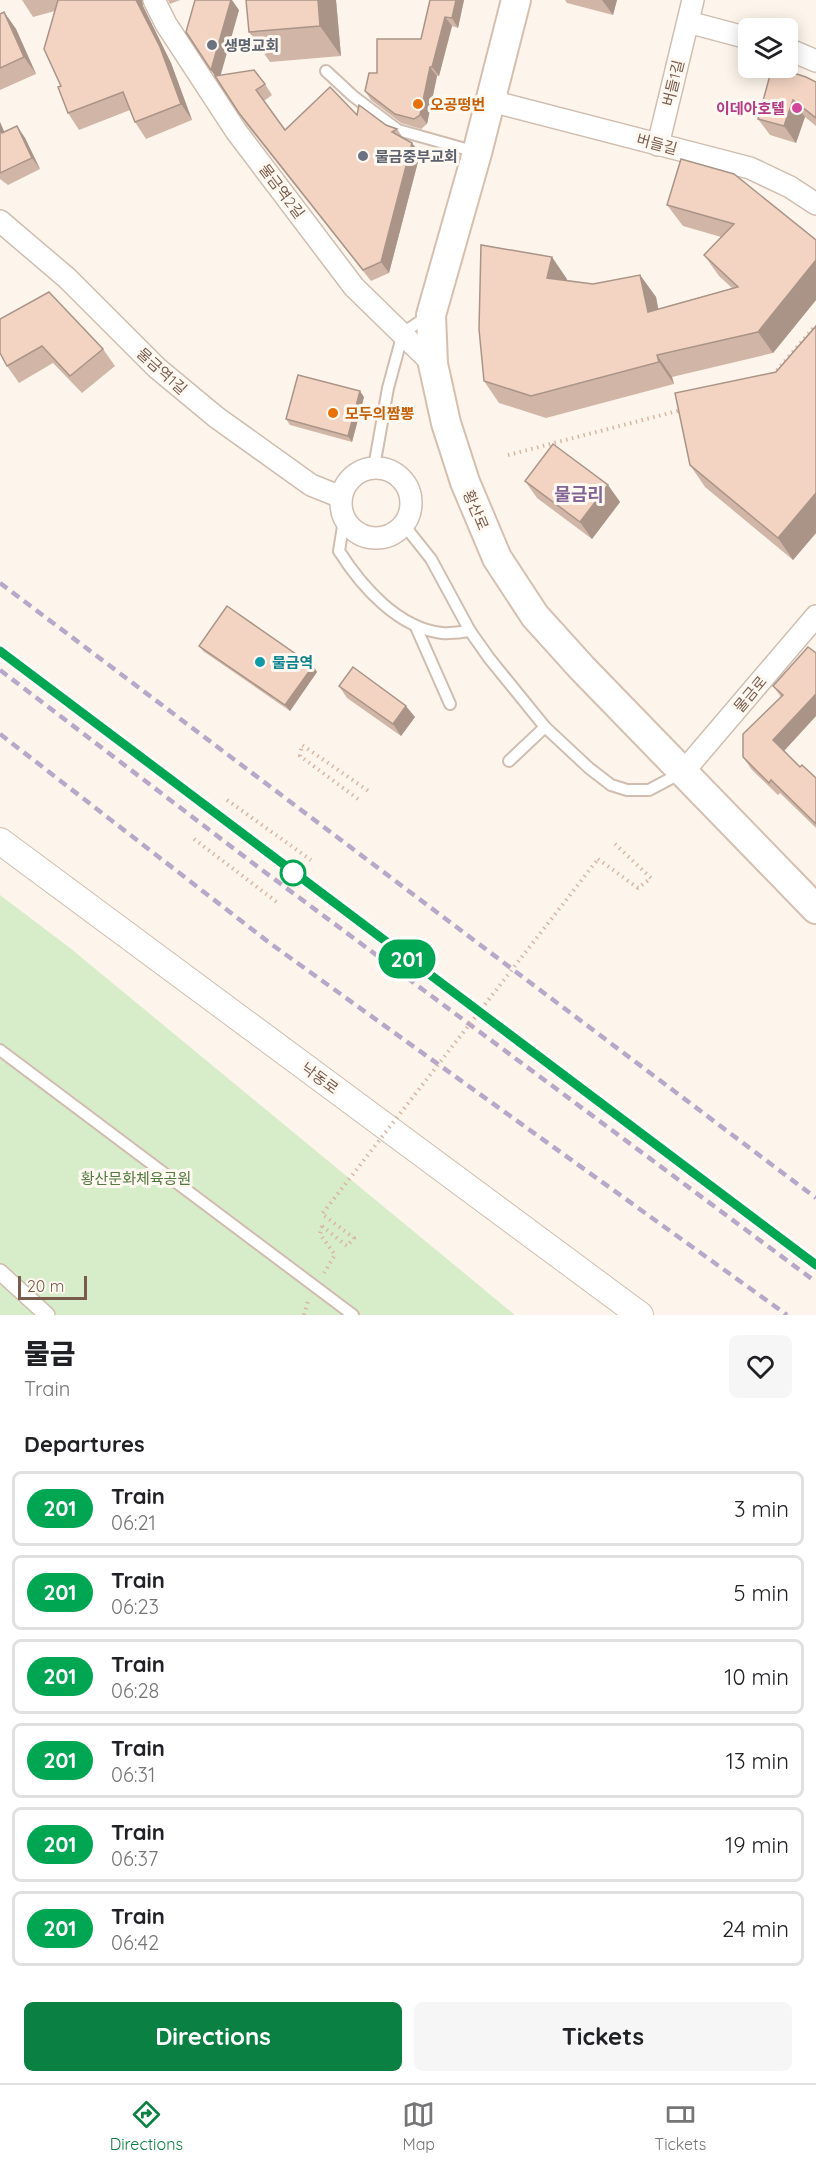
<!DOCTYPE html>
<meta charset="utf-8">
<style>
:root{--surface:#fff;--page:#f6f6f6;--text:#202124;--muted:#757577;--line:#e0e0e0;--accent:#0b8043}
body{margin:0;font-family:Quicksand,"Noto Sans KR",sans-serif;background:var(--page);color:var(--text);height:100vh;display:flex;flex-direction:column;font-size:22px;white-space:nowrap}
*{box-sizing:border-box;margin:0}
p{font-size:20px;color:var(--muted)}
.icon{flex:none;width:33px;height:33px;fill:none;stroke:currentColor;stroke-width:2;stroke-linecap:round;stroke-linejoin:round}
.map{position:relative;height:1315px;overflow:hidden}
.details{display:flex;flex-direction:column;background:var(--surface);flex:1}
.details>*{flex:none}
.badge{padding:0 12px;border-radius:20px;font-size:21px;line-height:39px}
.tools{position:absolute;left:738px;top:18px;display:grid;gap:12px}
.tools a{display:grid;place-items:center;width:60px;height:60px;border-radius:9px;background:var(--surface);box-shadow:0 3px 15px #0003;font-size:30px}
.scale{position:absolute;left:18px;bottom:15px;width:69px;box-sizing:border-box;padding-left:6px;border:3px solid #795b4c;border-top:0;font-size:16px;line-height:21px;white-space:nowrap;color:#795b4c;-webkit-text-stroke:4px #fff9f2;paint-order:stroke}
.map>.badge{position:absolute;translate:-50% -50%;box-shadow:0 0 0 3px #fff}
h2{padding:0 24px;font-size:22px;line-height:54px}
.round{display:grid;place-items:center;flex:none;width:63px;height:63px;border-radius:9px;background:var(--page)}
.headline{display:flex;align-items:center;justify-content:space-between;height:102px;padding:0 24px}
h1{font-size:28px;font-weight:800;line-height:45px}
.button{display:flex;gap:12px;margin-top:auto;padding:12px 24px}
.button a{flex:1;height:69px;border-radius:9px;background:var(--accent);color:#fff;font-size:24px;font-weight:800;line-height:69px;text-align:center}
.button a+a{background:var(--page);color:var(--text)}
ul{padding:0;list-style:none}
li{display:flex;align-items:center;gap:18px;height:75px;margin:0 12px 9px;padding:0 12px;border:3px solid var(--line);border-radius:9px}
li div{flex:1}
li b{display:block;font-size:22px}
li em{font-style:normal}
li .badge{min-width:66px;font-weight:700;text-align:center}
.tabs{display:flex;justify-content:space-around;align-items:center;height:84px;border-top:2px solid var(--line);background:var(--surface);font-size:16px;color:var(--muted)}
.tabs a{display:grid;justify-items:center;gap:3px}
.tabs .on{color:var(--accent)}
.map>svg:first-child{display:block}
.green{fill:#d7ecc8}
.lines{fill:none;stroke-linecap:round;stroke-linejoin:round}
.service-casing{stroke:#d0bdaf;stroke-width:14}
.pedestrian-casing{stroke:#d0bdaf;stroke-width:18}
.minor-casing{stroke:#d0bdaf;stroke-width:24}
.tertiary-casing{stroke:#d0bdaf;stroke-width:28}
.secondary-casing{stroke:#d6bfaf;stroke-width:32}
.path{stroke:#d9b7a4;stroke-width:4;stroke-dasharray:1.5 4.5;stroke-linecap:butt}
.service{stroke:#fff;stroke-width:10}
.pedestrian{stroke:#fff;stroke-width:15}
.minor{stroke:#fff;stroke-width:21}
.tertiary{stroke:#fff;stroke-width:26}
.secondary{stroke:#fff;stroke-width:28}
.rail{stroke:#b8a7c9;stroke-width:4.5;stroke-dasharray:9 6;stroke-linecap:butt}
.path-bridge{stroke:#d9b7a4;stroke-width:4;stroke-dasharray:1.5 4.5;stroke-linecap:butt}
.wall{fill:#d1b6a7}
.shaded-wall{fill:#aa9488}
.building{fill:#f3d4c2;stroke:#aa9488;stroke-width:1.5}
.line-casing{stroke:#fff;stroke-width:14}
.line{stroke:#00a651;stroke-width:9}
.worship-dot{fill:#6b7280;stroke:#fff9f2;stroke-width:2}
.food-dot{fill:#e8710a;stroke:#fff9f2;stroke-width:2}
.hotel-dot{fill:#d1479c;stroke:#fff9f2;stroke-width:2}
.culture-dot{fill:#0f9aa8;stroke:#fff9f2;stroke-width:2}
.stop-dot{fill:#fff;stroke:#00a651;stroke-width:3}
.labels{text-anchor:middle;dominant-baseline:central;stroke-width:6;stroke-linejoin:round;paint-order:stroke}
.worship-label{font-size:15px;font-weight:bold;fill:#5b616d;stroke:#fff9f2;text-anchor:start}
.street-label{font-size:15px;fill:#795b4c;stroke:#fff9f2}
.food-label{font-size:15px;font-weight:bold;fill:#c56008;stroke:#fff9f2;text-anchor:start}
.hotel-label{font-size:15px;font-weight:bold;fill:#b23c85;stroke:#fff9f2;text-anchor:end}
.culture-label{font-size:15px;font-weight:bold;fill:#0d838f;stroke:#fff9f2;text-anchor:start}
.park-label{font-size:15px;fill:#537941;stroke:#fff9f2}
.quarter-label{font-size:18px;font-weight:bold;fill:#836595;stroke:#fff9f2}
</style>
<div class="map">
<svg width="816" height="1315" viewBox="0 0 816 1315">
<rect width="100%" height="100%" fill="#fdf5eb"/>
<polygon class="green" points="0,895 70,948 515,1315 0,1315"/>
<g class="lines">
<defs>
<g id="service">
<polyline points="326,71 353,96 398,130 476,152"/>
<polyline points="374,467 388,388 403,333 428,316"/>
<path d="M 344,520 L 339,551 C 362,587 398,628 442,633 C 451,634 461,632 470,631"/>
<polyline points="404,525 431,559 470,631 489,658 545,727 589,768 611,785 627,790 649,790 681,773"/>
<polyline points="416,627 450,704"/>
<polyline points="509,761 545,727"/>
<polyline points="0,1050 353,1315"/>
</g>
<polyline id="pedestrian" points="0,1272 47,1315"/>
<g id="minor">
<polyline points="154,0 166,24 236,131 354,287 433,364"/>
<polyline points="688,22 748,38"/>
<polyline points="788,49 816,61"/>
<polyline points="491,101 750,168 790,187 816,204"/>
<polyline points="658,145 693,0"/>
<polyline points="0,221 67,278 157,368 216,417 311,485 341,497"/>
<circle cx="376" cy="503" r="35"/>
<polyline points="684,771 816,616"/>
</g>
<polyline id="tertiary" points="0,841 640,1315"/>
<polyline id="secondary" points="516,0 477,153 431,315 433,364 446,423 465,482 497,558 535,616 582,668 816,909"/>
</defs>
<use href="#service" class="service-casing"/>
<use href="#pedestrian" class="pedestrian-casing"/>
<use href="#minor" class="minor-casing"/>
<use href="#tertiary" class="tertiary-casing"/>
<use href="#secondary" class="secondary-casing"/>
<g class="path">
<polyline points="773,375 816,325"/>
<polyline points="508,455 681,410"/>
<polyline points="358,799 300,756 302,745 370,792"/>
<polyline points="227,800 311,860"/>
<polyline points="194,839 278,903"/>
<polyline points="598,859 638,888 651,878 615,844"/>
<polyline points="322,1226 320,1234 335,1255 324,1273"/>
<polyline points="304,1315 308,1301"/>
</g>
<use href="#service" class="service"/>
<use href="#pedestrian" class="pedestrian"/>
<use href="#minor" class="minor"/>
<use href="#tertiary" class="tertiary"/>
<use href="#secondary" class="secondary"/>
<g class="rail">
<polyline points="0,583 816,1198"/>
<polyline points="0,651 816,1265"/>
<polyline points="0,670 254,864 816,1282"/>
<polyline points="0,734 271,944 787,1315"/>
</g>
<polyline class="path-bridge" points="322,1226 347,1246 354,1238 322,1214 598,859"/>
</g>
<g class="wall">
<polygon points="22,0 142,0 143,6 171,63 192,120 146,139 135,122 130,110 79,130 68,113 61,86 55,11 33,17"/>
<polygon points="168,0 180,0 170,4"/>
<polygon points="246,0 337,0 336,0 341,56 270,62 249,32"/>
<polygon points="430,0 464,0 458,28 452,26 439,76 437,76 427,124 421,129 401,123 371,100 365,91 377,73 421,39"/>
<polygon points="565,0 617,0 613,15 567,3"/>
<polygon points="239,10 220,75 265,84 272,95 264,101 285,130 357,115 397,129 404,139 412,143 420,154 389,273 371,281 246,124 186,32"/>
<polygon points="4,12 16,29 36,74 0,90 0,14"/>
<polygon points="816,82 816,126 805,117 796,143 770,135 758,119"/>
<polygon points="0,122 4,132 17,126 25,138 40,169 8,185 0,179"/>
<polygon points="667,205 816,240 816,300 773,353 672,377 674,384 546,418 499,403 484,381 567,279 567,281 593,284 640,275 656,297 658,309 732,288 719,276 704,255 721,237 683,226"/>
<polygon points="0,319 103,349 115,366 82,393 53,363 19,383 7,366"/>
<polygon points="816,326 816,533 793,560 705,487 690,465 776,372"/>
<polygon points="364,397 352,442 290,425 286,419"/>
<polygon points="525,481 608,485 620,502 592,539 537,498"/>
<polygon points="199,646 313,666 317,672 290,711 203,651"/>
<polygon points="816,653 816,716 784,751 800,767 816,778 816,828 780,793 778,795 752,770 743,757 781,697 773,686"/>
<polygon points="339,686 415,717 401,736 347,698"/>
</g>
<g class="shaded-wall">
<polygon points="136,0 142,0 143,6 171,63 192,120 181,104"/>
<polygon points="231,0 232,0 239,10 219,81 211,70"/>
<polygon points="318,0 336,0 341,56 320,26"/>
<polygon points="456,0 464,0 458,28 452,18"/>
<polygon points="602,0 617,0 613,15"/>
<polygon points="4,12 16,29 36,74 24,57"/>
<polygon points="445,17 452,26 439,76 432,67"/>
<polygon points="430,67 437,76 427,124 420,115"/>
<polygon points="793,100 805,117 796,143 784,126"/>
<polygon points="0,122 10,145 0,129"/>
<polygon points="17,126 25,138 40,169 32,158"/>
<polygon points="412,143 420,154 389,273 381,262"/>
<polygon points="552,257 567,279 562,300 547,278"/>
<polygon points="816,260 816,300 773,353 758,332"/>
<polygon points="640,275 656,297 663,333 648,312"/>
<polygon points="657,355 672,377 674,384 659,362"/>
<polygon points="360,391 364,397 352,442 348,436"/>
<polygon points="608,485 620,502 592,539 580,522"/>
<polygon points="816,493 816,533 793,560 778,538"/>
<polygon points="313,666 317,672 290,711 285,705"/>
<polygon points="816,694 816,716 782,753 773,740"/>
<polygon points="406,706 415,717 401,736 393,724"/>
</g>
<g class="building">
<polygon points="58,0 136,0 160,47 181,104 135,122 123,92 68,113 58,87 61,86 44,49"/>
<polygon points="195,0 231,0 211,70 186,32"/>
<polygon points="246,0 318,0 320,26 249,32"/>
<polygon points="430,0 456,0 452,18 445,17 432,67 430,67 420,115 414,119 395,114 365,91 369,73 377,73 377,39 421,39"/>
<polygon points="4,12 24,57 0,68 0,14"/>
<polygon points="772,68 778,68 806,77 816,82 816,118 793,100 784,126 758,119"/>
<polygon points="254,70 265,84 256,90 285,130 330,87 357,115 359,105 386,125 397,129 392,132 412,143 381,262 363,270 239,113 215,76"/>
<polygon points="17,126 32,158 0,173 0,129 2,133"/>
<polygon points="681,159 734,174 816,240 816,260 758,332 657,355 659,362 531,396 484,381 479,329 481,245 552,257 547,278 593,284 640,275 648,312 738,287 704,255 734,224 667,205"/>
<polygon points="49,292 103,349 70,376 42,346 7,366 0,353 0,319"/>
<polygon points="816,326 816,493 778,538 690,465 675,393 776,372"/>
<polygon points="298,375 360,391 348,436 286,419"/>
<polygon points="553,444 608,485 580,522 525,481"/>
<polygon points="227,606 313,666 285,705 199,646"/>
<polygon points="808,647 816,653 816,694 773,740 800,767 802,765 816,778 816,824 771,780 769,783 743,757 743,734 783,695 773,686"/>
<polygon points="353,667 406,706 393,724 339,686"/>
</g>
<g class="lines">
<defs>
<polyline id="line" points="0,651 816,1265"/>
</defs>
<use href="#line" class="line-casing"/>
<use href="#line" class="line"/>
</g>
<g class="worship-dot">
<circle cx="212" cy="45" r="6"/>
<circle cx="363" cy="156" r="6"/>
</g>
<g class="food-dot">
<circle cx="418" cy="104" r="6"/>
<circle cx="333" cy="413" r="6"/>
</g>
<circle class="hotel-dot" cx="797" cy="108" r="6"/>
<circle class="culture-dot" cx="260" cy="662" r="6"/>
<circle class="stop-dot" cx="293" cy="873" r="12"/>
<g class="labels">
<g class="worship-label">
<text x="224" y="45">생명교회</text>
<text x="375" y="156">물금중부교회</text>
</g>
<g class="street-label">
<text transform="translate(673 83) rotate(-76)">버들1길</text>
<text transform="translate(657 144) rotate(15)">버들길</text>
<text transform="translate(282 191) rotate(53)">물금역2길</text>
<text transform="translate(162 371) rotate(42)">물금역1길</text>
<text transform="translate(476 510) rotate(67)">황산로</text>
<text transform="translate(750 694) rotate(-50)">물금로</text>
<text transform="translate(320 1078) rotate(36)">낙동로</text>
</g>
<g class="food-label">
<text x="430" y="104">오공떵번</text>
<text x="345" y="413">모두의짬뽕</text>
</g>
<g class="hotel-label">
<text x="785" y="108">이데아호텔</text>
</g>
<g class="culture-label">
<text x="272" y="662">물금역</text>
</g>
<g class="park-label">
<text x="136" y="1178">황산문화체육공원</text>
</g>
<g class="quarter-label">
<text x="579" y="494">물금리</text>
</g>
</g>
</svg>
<div class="tools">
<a><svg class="icon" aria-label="layers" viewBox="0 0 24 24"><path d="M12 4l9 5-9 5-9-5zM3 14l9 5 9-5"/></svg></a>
</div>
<div class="scale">20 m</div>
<b class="badge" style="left:407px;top:959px;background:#00a651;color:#fff">201</b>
</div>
<section class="details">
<div class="headline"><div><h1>물금</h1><p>Train</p></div><a class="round"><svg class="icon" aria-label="heart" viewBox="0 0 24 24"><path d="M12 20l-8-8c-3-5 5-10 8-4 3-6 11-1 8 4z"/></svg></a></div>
<h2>Departures</h2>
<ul>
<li><span class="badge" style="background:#00a651;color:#fff">201</span><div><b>Train</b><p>06:21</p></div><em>3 min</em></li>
<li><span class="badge" style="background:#00a651;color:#fff">201</span><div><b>Train</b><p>06:23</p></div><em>5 min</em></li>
<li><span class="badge" style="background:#00a651;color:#fff">201</span><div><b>Train</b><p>06:28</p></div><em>10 min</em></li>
<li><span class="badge" style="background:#00a651;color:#fff">201</span><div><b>Train</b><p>06:31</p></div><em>13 min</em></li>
<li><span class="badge" style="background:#00a651;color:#fff">201</span><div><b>Train</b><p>06:37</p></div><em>19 min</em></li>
<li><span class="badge" style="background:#00a651;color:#fff">201</span><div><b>Train</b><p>06:42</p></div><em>24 min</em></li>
</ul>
<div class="button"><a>Directions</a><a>Tickets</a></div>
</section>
<nav class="tabs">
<a class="on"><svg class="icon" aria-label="directions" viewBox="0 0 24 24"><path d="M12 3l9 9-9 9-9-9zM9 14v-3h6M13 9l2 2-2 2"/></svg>Directions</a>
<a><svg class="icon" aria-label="map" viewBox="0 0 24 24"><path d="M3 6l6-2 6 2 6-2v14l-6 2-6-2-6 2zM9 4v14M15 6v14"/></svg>Map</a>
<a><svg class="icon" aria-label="tickets" viewBox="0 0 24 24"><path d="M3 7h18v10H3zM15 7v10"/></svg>Tickets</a>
</nav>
